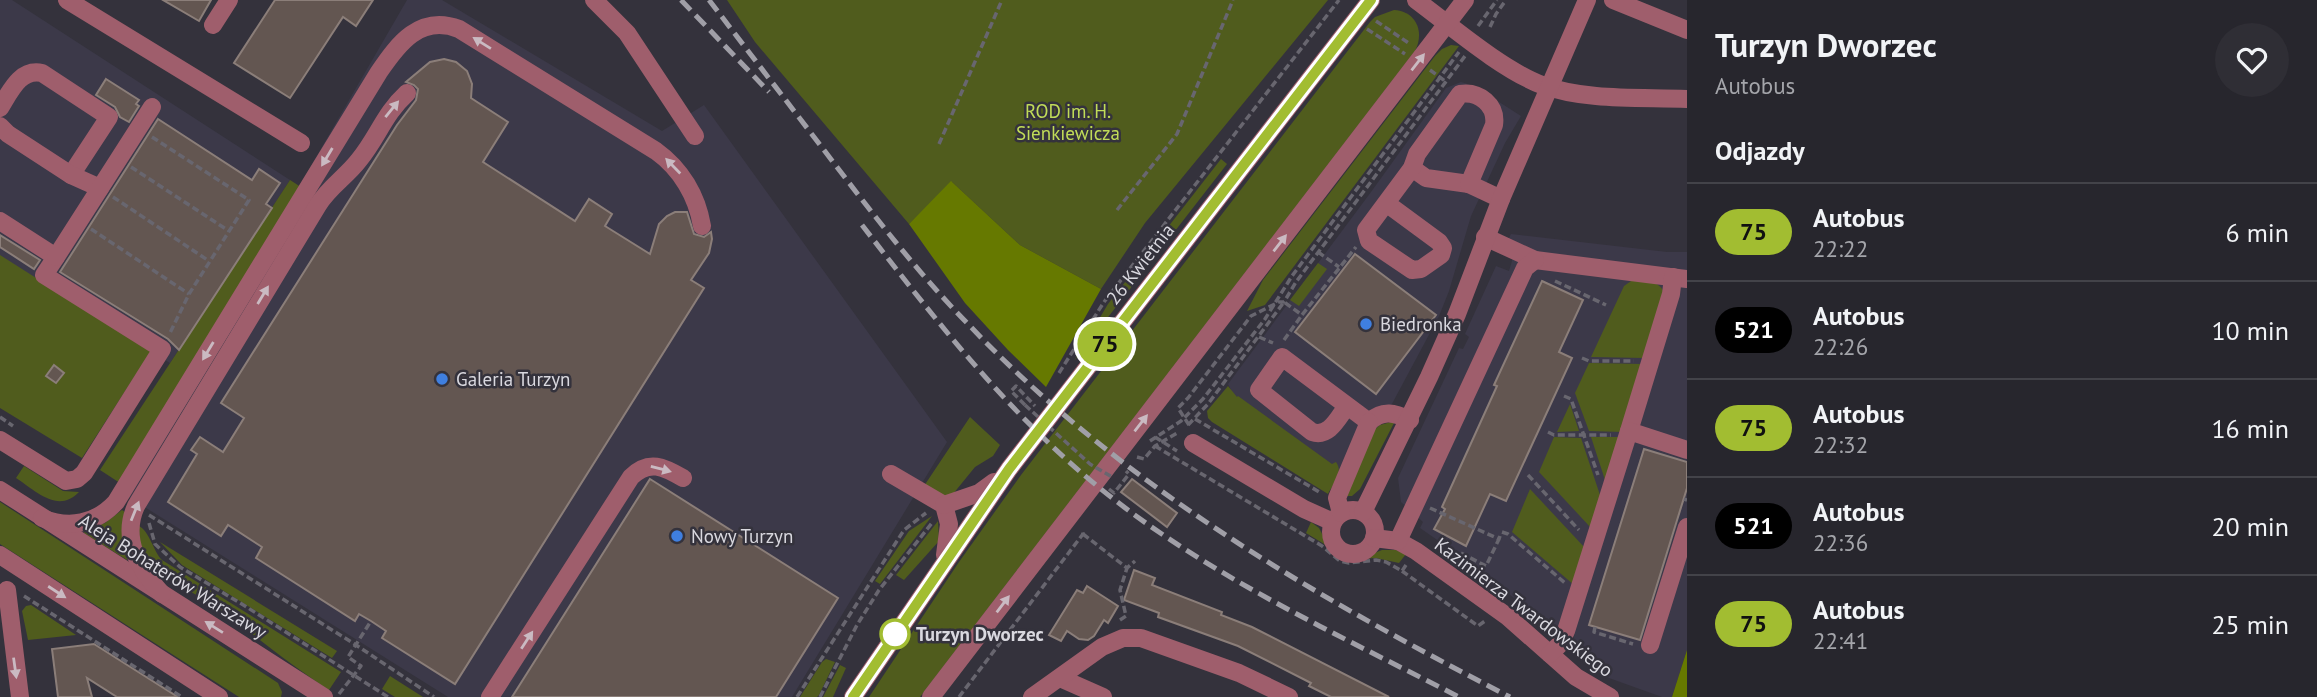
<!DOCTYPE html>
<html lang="pl">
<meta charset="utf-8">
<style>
:root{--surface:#27262d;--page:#2f2e35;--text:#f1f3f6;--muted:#a4a5aa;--line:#434349}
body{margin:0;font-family:"PT Sans",sans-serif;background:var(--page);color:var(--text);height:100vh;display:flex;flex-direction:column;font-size:26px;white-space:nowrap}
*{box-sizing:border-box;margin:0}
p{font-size:23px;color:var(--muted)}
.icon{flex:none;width:38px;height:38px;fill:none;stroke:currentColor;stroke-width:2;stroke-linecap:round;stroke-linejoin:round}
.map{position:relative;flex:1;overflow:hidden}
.drawer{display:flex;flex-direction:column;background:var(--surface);width:630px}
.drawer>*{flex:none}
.badge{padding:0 14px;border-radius:23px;font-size:24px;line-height:46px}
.map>.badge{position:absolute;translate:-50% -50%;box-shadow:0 0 0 4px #fff}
h2{padding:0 28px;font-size:26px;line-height:63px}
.round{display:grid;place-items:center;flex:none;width:74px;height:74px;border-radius:37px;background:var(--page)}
.head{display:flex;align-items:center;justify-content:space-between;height:119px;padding:0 28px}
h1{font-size:33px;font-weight:600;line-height:52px}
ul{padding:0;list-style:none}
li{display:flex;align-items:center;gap:21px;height:98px;padding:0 28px;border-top:2px solid var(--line)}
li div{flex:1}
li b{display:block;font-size:26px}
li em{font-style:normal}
li .badge{min-width:77px;font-weight:700;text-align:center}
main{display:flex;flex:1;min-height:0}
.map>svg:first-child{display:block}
.built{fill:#3c3949}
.green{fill:#505c1d}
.forest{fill:#667900}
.building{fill:#635651;stroke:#8b7e79;stroke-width:2}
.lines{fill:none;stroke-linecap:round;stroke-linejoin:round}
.path{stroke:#68666f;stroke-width:3.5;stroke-dasharray:7 3.5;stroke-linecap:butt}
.minor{stroke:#9f5e6c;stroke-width:18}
.rail{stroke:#a09fa7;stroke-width:5;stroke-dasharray:14 7;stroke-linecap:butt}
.path-bridge{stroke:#68666f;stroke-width:3.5;stroke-dasharray:7 3.5;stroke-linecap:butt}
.oneway{fill:#cabac2}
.line-casing{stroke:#fff;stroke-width:16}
.line{stroke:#a2bd31;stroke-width:10}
.shop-dot{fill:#3f7fe0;stroke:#34323c;stroke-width:2.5}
.stop-dot{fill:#fff;stroke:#a2bd31;stroke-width:3.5}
.labels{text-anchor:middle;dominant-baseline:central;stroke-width:5;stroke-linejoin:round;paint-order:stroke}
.park-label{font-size:19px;fill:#c1dc58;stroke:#34323c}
.street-label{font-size:19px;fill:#d9d8df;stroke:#34323c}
.poi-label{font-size:19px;fill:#d9d8df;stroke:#34323c;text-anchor:start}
.stop-label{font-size:19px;font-weight:bold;fill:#d9d8df;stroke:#34323c;text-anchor:start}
</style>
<main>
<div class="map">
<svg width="1687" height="697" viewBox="0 0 1687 697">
<rect width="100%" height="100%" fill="#34323c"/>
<g class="built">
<polygon points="0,0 12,0 290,180 170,363 0,257"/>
<polygon points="407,0 442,0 662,131 704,105 947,442 792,697 448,697 119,491 205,349"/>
<polygon points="1461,82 1474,86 1521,116 1505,143 1471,216 1449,291 1439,316 1348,486 1236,400 1228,384 1371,192 1446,88"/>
<polygon points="1511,234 1667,252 1687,252 1687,650 1672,697 1662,697 1609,678 1572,651 1571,644 1575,634 1555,627 1548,633 1514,598 1456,553 1420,528 1423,522 1401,502 1398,478 1459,348 1463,349 1469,337 1465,334 1496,266 1509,271 1517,244 1508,240"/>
</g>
<g class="green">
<polygon points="727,0 1328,0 1145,223 1101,289 1020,245 952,182 909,224 755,42"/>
<path d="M 1394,10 C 1416,11 1425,32 1415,51 L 920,697 L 869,697 L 959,562 L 1021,475 L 1370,22 L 1375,17 Z"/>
<polygon points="1451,45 1459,46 1265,305 1247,311 1263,280 1435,56 1442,49"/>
<polygon points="1221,159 1227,164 1074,361 1108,304"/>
<polygon points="290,180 304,189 123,485 100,470"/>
<polygon points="0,255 151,351 82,458 0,408"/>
<polygon points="1318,263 1327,269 1299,306 1290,300"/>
<path d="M 1634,279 C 1646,281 1658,280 1664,292 L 1645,358 L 1591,357 L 1624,286 Z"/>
<polygon points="1589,363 1643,364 1622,432 1589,431 1575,393"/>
<path d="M 1228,386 L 1237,397 L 1238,396 L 1332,464 L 1336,462 C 1344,473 1333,484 1328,494 L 1212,422 L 1208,418 L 1207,411 Z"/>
<polygon points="1570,404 1579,431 1557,432"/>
<polygon points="970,417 1000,445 993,456 975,467 953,494 942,496 924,486"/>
<polygon points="1391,422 1394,423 1360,489 1352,496 1343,496 1373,431 1380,425"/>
<polygon points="1554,437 1581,438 1601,498 1592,529 1539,472"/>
<polygon points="1591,437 1620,437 1606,483"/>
<path d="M 24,466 L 63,491 L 79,492 C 58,514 36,491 16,478 Z"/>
<polygon points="1530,489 1585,548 1574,585 1512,532"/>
<polygon points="0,502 278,683 282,692 281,697 239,697 0,544"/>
<polygon points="122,510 126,513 127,560 84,533 85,530 105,523"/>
<polygon points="932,516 880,584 875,581 909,531"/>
<polygon points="938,521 939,541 904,580 896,575"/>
<polygon points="1311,522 1319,528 1329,547 1306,533"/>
<path d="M 139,526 C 150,532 153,551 162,560 L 341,672 L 329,690 C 290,665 257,637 220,610 C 198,593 168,583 149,562 C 140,551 139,540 139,526 Z"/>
<polygon points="160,542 337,651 332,658 182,565"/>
<polygon points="1382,550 1396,550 1406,554 1399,563 1376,558 1360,559"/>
<polygon points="31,605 76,635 28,640 22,611 26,606"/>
<polygon points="826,659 835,662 819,695 817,697 800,697 822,662"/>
<polygon points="840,665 846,668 833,697 823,697"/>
<polygon points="390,676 423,697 395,697 382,689"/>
</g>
<g class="forest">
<polygon points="951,181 1020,245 1101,289 1046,387 1008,350 965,303 909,224"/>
<polygon points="1687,650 1687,697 1672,697"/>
</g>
<g class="building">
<polygon points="163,0 211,0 199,21"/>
<polygon points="275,0 373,0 356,26 343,17 290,98 234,63"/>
<polygon points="444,59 456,62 467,71 472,84 471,98 508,122 483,162 575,221 589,199 612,214 605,226 650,254 659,224 667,216 675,212 687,212 694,234 704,237 711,232 712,239 709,253 691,280 704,288 455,684 382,638 386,631 371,621 359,614 355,621 256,558 262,547 228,525 221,536 168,502 197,454 191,450 200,437 223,452 244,418 221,403 397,125 416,100 418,89 414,85 406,82 430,62"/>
<polygon points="106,79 139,100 136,104 139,106 129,122 120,117 115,107 96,95"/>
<polygon points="158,119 252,180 259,169 280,183 266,204 272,208 179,350 168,339 60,272"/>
<polygon points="0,235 40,260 34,269 0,247"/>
<polygon points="1355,254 1436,315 1376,394 1295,332"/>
<polygon points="1542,281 1583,300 1559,352 1572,358 1506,501 1490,494 1466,546 1434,529 1445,509 1442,507 1497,386 1494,385"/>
<polygon points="54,365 64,373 56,383 46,376"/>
<polygon points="1644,449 1687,462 1687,488 1640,640 1589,625"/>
<polygon points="650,479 838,598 776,697 512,697"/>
<polygon points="1132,479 1177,513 1167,527 1121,492"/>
<polygon points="1134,570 1155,578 1152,585 1222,612 1221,615 1252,627 1389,697 1331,697 1309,686 1311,683 1238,646 1158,617 1159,613 1124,600"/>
<polygon points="1087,586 1118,606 1108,623 1104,620 1094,636 1088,640 1079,639 1067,631 1061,641 1049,635 1077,590 1083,593"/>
<polygon points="94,644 143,675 178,697 117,697 87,678 92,697 58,697 52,649"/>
</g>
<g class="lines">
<g class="path">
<polyline points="1376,21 1410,44"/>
<polyline points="1478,26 1497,0"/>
<polyline points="1490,27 1496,14 1506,0"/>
<polyline points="1367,29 1405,54"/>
<polyline points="1430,70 1445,81"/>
<polyline points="152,137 249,200 189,294 169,335"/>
<polyline points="939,144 1002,0"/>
<polyline points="131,167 229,231"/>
<polyline points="113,197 209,261"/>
<polyline points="1117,210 1177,134 1233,0"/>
<polyline points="91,229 189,294"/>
<polyline points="1318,252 1339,267"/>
<polyline points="1555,281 1606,305"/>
<polyline points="1259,337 1273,343"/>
<polyline points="1284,340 1302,315"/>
<polyline points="1582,358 1589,361 1634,361"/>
<polyline points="1059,373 1104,302 1339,0"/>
<polyline points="1564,396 1571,399 1598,475"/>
<polyline points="1025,405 1011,391 1016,386 1035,406"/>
<polyline points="0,417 13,426"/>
<polyline points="1195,419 1321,493"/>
<polyline points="1188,425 1208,404 1284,302 1302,315 1356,247"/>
<polyline points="1189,425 1178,408 1188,398 1251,316 1279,302 1284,302 1296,282 1465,56"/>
<polyline points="1548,432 1554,435 1611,435"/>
<polyline points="1155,437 1177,451"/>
<polyline points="1150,441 1181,421 1203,399 1265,319 1292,276 1459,52"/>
<polyline points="1155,446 1322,546 1340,561 1349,563 1376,560 1386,562 1402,571 1406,565"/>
<polyline points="1137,457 1144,459 1155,446 1179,432"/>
<polyline points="1528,475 1579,530"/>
<polyline points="1109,489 1114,493 1129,474 1126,471"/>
<polyline points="1684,499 1687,500"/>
<polyline points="1430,508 1499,539 1500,536"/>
<polyline points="149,515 356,645 434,697"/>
<polyline points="149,523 155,544 180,567 245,606 388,697"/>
<polyline points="1502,532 1508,534 1565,583"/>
<polyline points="1083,534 1127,568 1135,561"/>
<polyline points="1461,553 1486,566 1499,539"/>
<polyline points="1402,571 1478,626 1485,621"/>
<polyline points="24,596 182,697"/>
<polyline points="1120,620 1126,616 1120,590 1127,568"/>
<polyline points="1595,627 1594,632 1633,644"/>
<polyline points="339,694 361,666 348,657 371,621"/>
<polyline points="797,697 904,530 926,513"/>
<polyline points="820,697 857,625 879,590 932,523"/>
<polyline points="959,697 1083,534 1082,529"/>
</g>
<g class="minor">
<polyline points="67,0 301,143"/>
<polyline points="594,0 627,33 695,136"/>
<path d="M 1416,0 C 1451,26 1502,70 1542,85 C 1586,101 1640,97 1687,99"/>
<polyline points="1613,0 1687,30"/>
<polyline points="213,25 229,0"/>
<path d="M 0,108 C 10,92 20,68 42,73 L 109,117 L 71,175"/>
<polyline points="0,126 8,134 71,175 100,188"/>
<polyline points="1412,168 1426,178 1469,184"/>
<path d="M 1386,203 L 1439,242 L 1443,248 L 1441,255 L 1421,269 L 1412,270 L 1369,241 L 1366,230 L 1412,168 L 1417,154 L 1460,94 C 1479,91 1497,105 1494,125 L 1469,184 L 1501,199"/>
<polyline points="0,221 56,257 44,275 162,349 84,473 77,479 66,481 0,440"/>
<polyline points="1485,237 1535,260 1687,279"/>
<polyline points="56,257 152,107"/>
<path d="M 1347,406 C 1338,418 1329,438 1312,432 L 1259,390 L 1282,357 L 1369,422 C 1383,409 1395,413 1410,420"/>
<polyline points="1629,431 1671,294 1673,277"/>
<polyline points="1193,443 1304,509 1333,522"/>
<polyline points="891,474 944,505 949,524 945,555"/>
<polyline points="0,490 324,697"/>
<polyline points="944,505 979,493 994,482"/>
<circle cx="1353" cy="532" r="22"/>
<polyline points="1363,512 1429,377 1457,314 1501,199 1587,0"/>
<polyline points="1341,513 1337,498 1369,422"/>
<path d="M 42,518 C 69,529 96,524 116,502 L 379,72 C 398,44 420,14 459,29 L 656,151 C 681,169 697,196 702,226"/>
<polyline points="1374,538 1398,541 1416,551 1508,617 1576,677 1610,697"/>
<polyline points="1398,541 1525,268 1535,260"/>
<polyline points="0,555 219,697"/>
<polyline points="7,590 20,697"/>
<path d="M 162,594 C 139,569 121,539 136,506 L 318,205 C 329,187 346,177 359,160 C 378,137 384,114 407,93"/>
<polyline points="1650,645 1687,527"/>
<polyline points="1550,654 1560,644 1566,631 1629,431 1687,450"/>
<polyline points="1060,678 1103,697"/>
<path d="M 490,697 L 631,477 C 649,459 664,467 683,478"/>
<polyline points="853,697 1009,469 1371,0"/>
<polyline points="931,697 1465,0"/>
<polyline points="1032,697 1102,647 1123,638 1141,638 1239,673 1289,697"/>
</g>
<g class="rail">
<polyline points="681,0 769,92"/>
<path d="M 709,0 C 748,51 788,103 827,154 C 872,213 917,272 969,325 C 1122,486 1314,596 1510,697"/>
<path d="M 862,225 C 934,318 1005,410 1096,485 C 1204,574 1335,633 1459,697"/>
</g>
<polyline class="path-bridge" points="1025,405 1090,464 1112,477"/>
</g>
<defs><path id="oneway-solid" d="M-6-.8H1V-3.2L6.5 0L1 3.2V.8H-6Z" transform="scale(1.75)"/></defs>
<g class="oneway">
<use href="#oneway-solid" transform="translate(482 43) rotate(-148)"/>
<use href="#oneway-solid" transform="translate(1418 62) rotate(-52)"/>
<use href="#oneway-solid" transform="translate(392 109) rotate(-51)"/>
<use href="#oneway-solid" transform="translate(327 157) rotate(121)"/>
<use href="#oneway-solid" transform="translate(673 166) rotate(-134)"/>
<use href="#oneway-solid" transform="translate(1280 243) rotate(-52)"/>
<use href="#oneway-solid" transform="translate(263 295) rotate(-59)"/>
<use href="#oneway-solid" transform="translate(208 351) rotate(121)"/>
<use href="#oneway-solid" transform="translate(1141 423) rotate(-52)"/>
<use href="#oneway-solid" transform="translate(661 469) rotate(15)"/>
<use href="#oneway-solid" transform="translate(135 511) rotate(-68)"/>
<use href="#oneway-solid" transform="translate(57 592) rotate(33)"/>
<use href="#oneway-solid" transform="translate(1003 604) rotate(-53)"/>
<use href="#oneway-solid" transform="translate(214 627) rotate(-148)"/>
<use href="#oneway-solid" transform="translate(527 640) rotate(-57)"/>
<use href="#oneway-solid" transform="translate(15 668) rotate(82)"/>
</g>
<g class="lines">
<defs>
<polyline id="line" points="853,697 1009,469 1371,0"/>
</defs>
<use href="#line" class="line-casing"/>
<use href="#line" class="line"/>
</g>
<g class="shop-dot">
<circle cx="1366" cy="324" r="7"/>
<circle cx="442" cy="379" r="7"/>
<circle cx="677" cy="536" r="7"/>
</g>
<circle class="stop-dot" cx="895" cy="634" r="14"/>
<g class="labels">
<g class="park-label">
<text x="1068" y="111">ROD im. H.<tspan x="1068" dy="22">Sienkiewicza</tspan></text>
</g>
<g class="street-label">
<text transform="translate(1140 264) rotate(-52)">26 Kwietnia</text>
<text transform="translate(173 576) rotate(32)">Aleja Bohaterów Warszawy</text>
<text transform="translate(1524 607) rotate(37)">Kazimierza Twardowskiego</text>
</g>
<g class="poi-label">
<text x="1380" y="324">Biedronka</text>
<text x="456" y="379">Galeria Turzyn</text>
<text x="691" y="536">Nowy Turzyn</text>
</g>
<g class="stop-label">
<text x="916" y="634">Turzyn Dworzec</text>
</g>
</g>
</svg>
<b class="badge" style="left:1105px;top:344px;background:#a2bd31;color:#111">75</b>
</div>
<section class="drawer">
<div class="head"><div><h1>Turzyn Dworzec</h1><p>Autobus</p></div><a class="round"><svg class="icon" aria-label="heart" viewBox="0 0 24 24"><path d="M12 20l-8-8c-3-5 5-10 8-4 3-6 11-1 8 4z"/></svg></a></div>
<h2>Odjazdy</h2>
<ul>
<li><span class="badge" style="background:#a2bd31;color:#111">75</span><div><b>Autobus</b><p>22:22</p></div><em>6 min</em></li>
<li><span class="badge" style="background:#000;color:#fff">521</span><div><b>Autobus</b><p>22:26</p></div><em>10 min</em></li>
<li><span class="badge" style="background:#a2bd31;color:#111">75</span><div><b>Autobus</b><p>22:32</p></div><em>16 min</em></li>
<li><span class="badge" style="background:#000;color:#fff">521</span><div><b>Autobus</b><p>22:36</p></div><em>20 min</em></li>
<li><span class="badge" style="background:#a2bd31;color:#111">75</span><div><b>Autobus</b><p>22:41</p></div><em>25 min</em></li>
</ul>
</section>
</main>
